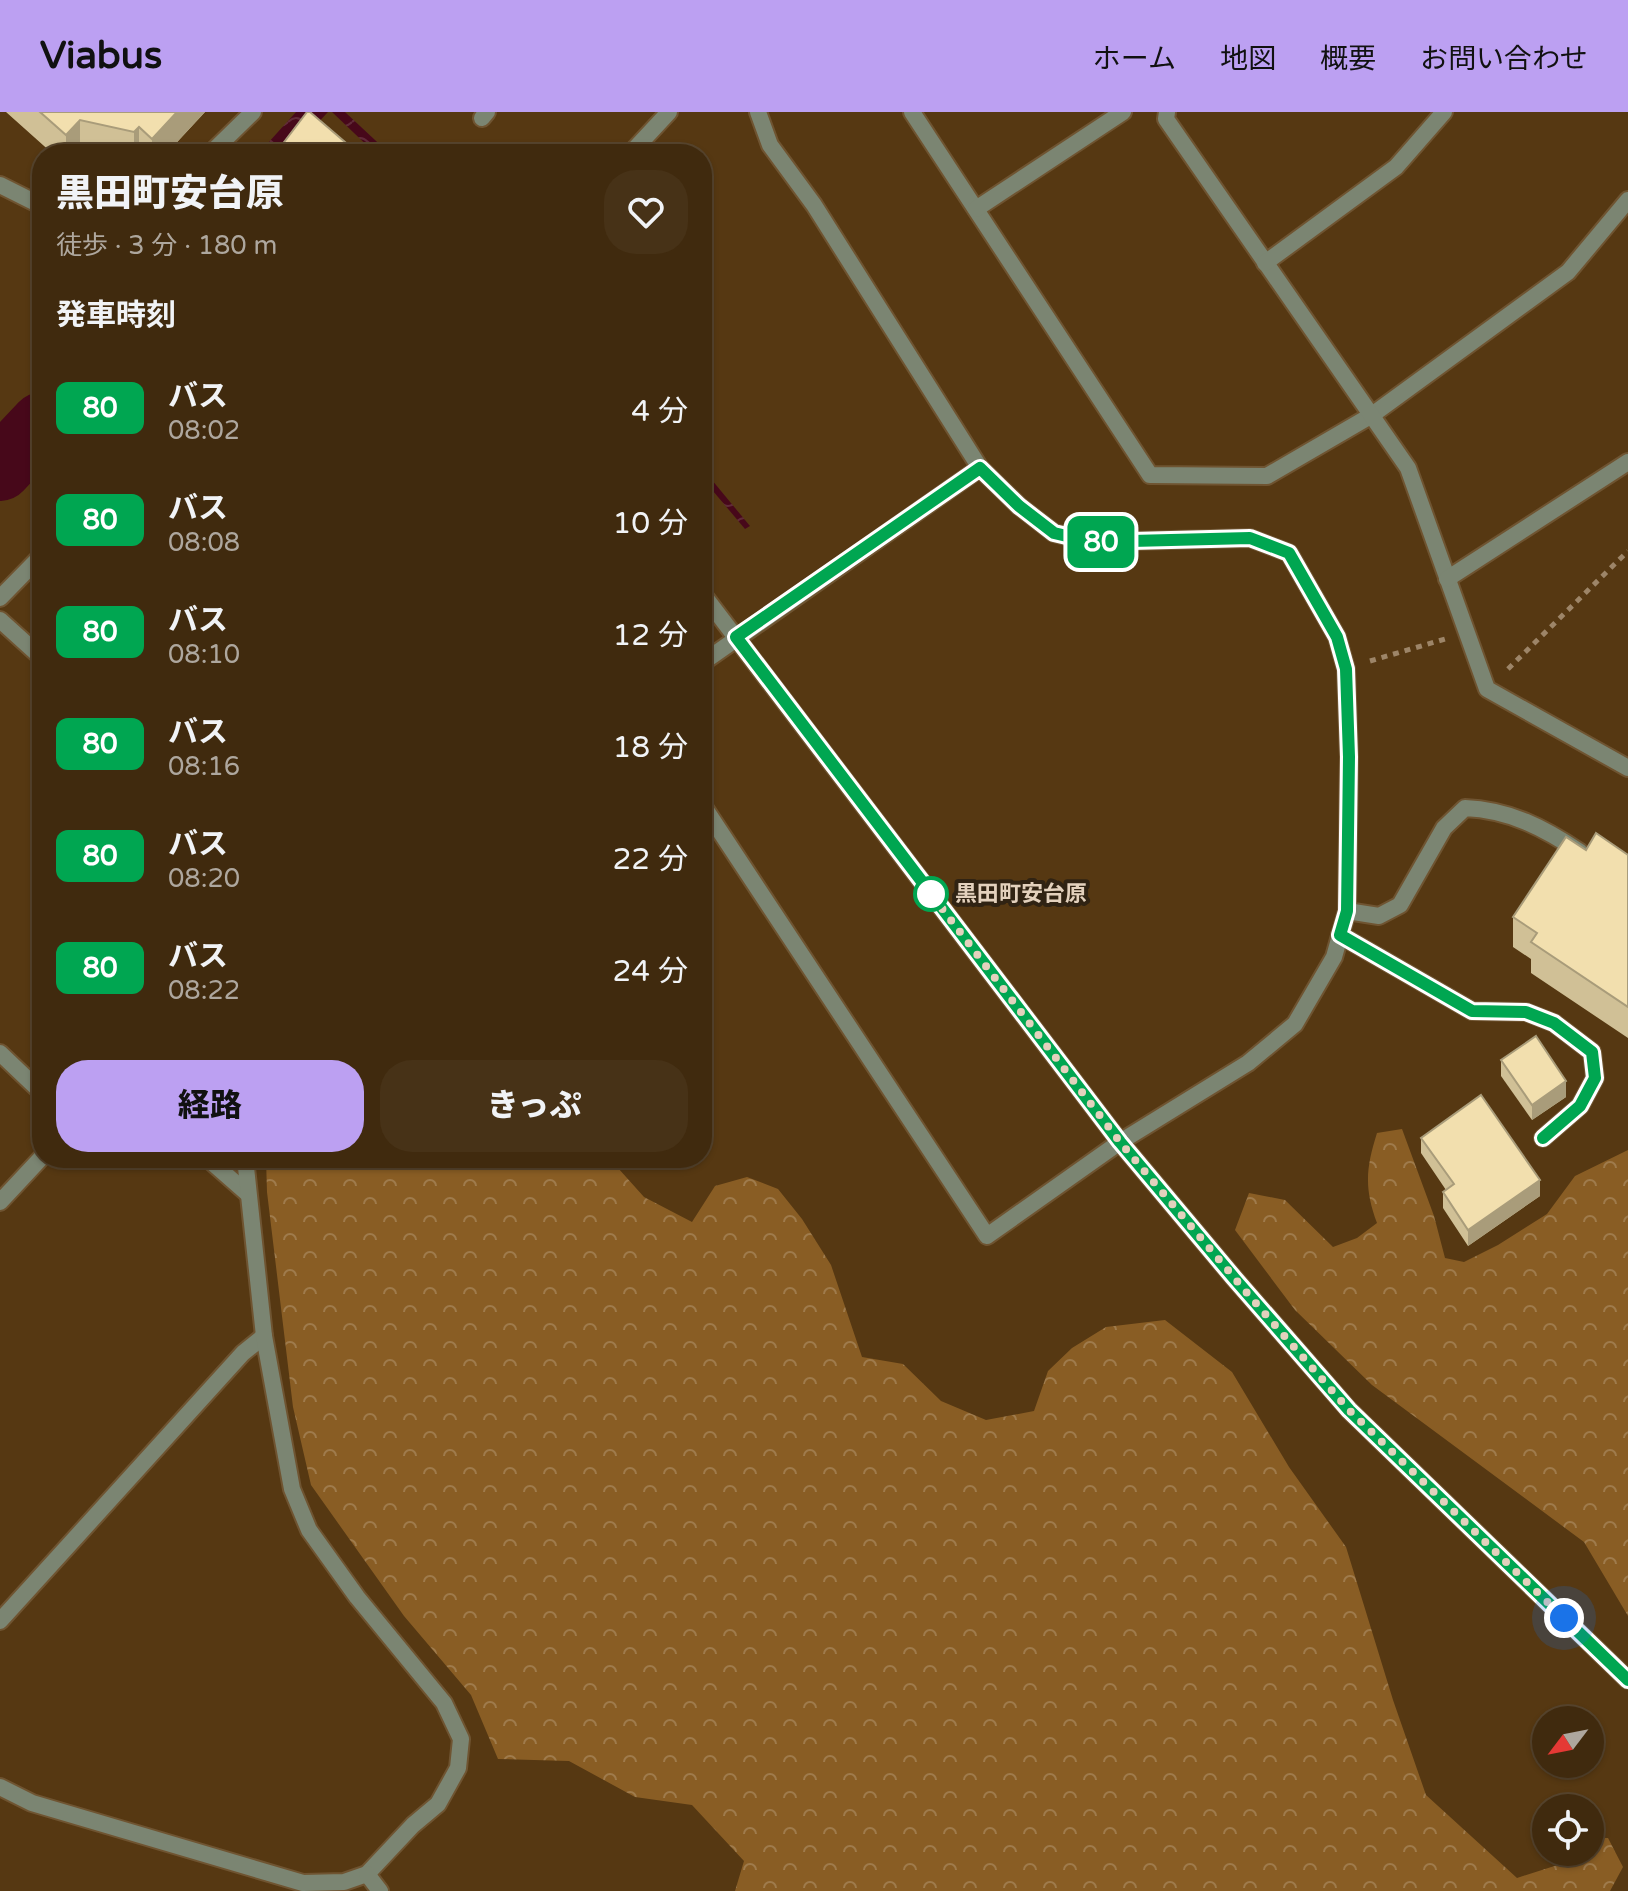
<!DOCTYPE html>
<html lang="ja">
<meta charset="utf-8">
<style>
:root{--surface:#402a0e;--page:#473217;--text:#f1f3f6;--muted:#aea79e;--line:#59462e;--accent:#bca0f2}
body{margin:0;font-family:"Varela Round","Noto Sans JP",sans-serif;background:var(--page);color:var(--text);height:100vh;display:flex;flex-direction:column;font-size:30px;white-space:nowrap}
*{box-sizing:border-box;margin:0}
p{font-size:26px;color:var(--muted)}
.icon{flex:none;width:44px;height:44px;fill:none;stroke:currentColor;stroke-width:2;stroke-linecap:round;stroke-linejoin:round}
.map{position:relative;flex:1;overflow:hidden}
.drawer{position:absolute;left:32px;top:32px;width:680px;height:1024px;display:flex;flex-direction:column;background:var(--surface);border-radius:32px;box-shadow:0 2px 6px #0004,0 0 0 2px var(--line)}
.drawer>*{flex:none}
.badge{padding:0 16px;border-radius:12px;font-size:28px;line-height:52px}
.needle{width:52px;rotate:238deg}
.tools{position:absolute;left:1532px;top:1594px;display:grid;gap:16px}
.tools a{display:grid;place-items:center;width:72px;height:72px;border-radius:50%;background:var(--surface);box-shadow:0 2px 6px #0004,0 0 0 2px var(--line);font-size:40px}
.you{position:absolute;width:40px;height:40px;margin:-20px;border:6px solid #fff;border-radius:50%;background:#1a73e8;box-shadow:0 0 0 12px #1a73e833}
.map>.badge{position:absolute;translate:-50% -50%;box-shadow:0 0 0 4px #fff}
h2{padding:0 24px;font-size:30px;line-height:72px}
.round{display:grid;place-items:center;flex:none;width:84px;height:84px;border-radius:32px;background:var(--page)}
.summary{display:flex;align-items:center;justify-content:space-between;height:136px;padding:0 24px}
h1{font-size:38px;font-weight:800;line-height:60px}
.button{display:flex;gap:16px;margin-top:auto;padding:16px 24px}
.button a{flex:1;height:92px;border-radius:32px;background:var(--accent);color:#111;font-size:32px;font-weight:800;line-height:92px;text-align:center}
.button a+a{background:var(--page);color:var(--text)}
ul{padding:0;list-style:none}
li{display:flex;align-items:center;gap:24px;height:112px;padding:0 24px}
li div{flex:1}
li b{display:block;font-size:30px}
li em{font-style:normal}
li .badge{min-width:88px;font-weight:700;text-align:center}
header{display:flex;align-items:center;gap:48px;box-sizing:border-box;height:112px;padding:0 40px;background:var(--accent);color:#111}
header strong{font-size:38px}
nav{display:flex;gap:44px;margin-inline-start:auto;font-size:28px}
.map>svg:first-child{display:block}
.forest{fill:url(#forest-crowns)}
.water{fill:url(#water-waves)}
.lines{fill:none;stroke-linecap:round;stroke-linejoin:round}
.river{stroke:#47081a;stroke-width:64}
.service-casing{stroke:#6f5431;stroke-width:20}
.minor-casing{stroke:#6f5431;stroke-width:20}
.tertiary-casing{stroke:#6f5431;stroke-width:20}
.path{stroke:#9d8568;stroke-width:5;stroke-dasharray:6 6;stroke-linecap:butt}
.service{stroke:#7b8572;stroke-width:16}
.minor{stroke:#7b8572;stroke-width:16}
.tertiary{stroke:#7b8572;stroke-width:16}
.wall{fill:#d0c096}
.shaded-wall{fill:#a99c7a}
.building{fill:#f2dfae;stroke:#a99c7a;stroke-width:2}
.line-casing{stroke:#fff;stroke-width:18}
.line{stroke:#00a651;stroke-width:12}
.walk{stroke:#e3d1bd;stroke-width:8;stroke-dasharray:0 14.4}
.stop-dot{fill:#fff;stroke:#00a651;stroke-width:4}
.labels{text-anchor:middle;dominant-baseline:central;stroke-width:8;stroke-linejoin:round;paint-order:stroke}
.stop-label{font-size:22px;font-weight:bold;fill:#e3d1bd;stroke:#302313;text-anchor:start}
</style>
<header>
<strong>Viabus</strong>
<nav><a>ホーム</a><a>地図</a><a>概要</a><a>お問い合わせ</a></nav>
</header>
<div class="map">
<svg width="1628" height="1779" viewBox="0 0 1628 1779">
<defs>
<pattern id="forest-crowns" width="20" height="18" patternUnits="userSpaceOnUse" patternTransform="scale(2)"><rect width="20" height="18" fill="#895d24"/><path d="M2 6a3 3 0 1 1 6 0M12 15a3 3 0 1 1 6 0" fill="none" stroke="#9f7b4c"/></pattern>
<pattern id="water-waves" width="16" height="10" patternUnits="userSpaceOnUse" patternTransform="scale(2)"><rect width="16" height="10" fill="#47081a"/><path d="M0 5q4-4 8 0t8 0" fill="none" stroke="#612b39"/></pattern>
</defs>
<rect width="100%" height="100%" fill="#563812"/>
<g class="forest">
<path d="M 1402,1017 L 1434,1104 L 1445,1146 L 1464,1150 L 1498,1133 L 1547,1102 L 1575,1064 L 1628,1038 L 1628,1504 L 1584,1430 L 1372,1273 L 1295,1198 L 1235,1118 L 1249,1081 L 1285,1088 L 1333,1135 L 1357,1126 L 1377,1111 C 1364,1076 1366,1056 1377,1021 Z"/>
<polygon points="266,1046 609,1046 644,1085 692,1110 715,1074 747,1065 778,1077 802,1107 831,1153 862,1245 903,1252 941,1289 986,1308 1034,1299 1048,1259 1072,1236 1106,1215 1165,1208 1232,1260 1289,1355 1346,1435 1393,1588 1426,1683 1517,1766 1567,1750 1574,1740 1590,1740 1590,1726 1608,1726 1623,1755 1610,1779 735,1779 744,1749 692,1693 635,1685 569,1649 498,1647 471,1583 404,1504 311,1373 293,1295 267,1080"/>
</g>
<g class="water">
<polygon points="296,0 328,0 289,42 258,42"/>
<polygon points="332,0 345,0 390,42 376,42"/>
<polygon points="702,356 750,414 745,417 702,366"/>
</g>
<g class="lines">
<polyline class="river" points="0,357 42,312"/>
<defs>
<path id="service" d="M 1347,799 L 1379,804 L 1400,793 L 1444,716 L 1465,696 C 1510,698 1544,716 1580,740"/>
<g id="minor">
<polyline points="912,0 1150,363 1267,364 1372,303 1568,160 1628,88"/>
<polyline points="1167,0 1166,7 1408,356 1487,577 1628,656"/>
<polyline points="482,6 487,0"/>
<polyline points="210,42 253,0"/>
<polyline points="630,42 669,0"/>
<polyline points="976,97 1123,0"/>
<polyline points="1265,151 1396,55 1444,0"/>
<polyline points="1447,467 1628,350"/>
<polyline points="0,486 42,443"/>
<polyline points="0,508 42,546"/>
<polyline points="702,551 980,356"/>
<polyline points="702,692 987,1124 1120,1030 1248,951 1295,912 1334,845 1347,799 1349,645 1346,557 1337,525 1289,441 1250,426 1092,430 1054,421 1019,394 980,356 814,93 770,33 758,0"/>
<polyline points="1340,823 1472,899 1526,900 1554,911 1592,940 1595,966 1580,994 1543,1026"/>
<polyline points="0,941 42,981"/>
<polyline points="207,1046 248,1082"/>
<polyline points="0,1090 42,1045"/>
<polyline points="0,1509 243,1241 264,1224"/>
<polyline points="0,1675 32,1691 303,1771 344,1770 367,1762 413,1713 438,1692 458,1656 461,1627 444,1591 357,1485 309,1418 292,1377 264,1224 245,1046"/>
<polyline points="367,1762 380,1779"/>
</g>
<g id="tertiary">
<polyline points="0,73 42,94"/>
<polyline points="702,481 1120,1030 1234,1166 1349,1298 1628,1568"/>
</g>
</defs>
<use href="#service" class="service-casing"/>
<use href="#minor" class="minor-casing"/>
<use href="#tertiary" class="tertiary-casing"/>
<g class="path">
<polyline points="1370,549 1445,527"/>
<polyline points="1508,557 1628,439"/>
</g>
<use href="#service" class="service"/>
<use href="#minor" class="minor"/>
<use href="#tertiary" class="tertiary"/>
</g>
<g class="wall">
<polygon points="6,0 205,0 166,42 98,42 80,38 77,42 53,42"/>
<polygon points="1586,738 1628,743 1628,926 1531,861 1531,847 1513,835 1513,805"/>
<polygon points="1501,948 1566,985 1532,1008 1501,964"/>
<polygon points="1421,1026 1540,1084 1468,1134 1443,1096 1443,1080 1446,1078 1421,1041"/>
</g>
<g class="shaded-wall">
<polygon points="177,0 205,0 166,42 152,42 152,27"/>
<polygon points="80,8 80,38 77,42 66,42 66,23"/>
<polygon points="139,15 139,42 134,42 134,20"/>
<polygon points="1566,969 1566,985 1532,1008 1532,993"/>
<polygon points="1540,1068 1540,1084 1468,1134 1468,1118"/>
</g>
<g class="building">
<polygon points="40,0 177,0 152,27 139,15 134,20 80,8 66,23"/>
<polygon points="307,0 310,0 359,42 275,42"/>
<polygon points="1596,721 1628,743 1628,895 1531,830 1537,821 1513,805 1566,725 1586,738"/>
<polygon points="1536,924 1566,969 1532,993 1501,948"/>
<polygon points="1481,983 1540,1068 1468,1118 1443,1080 1454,1072 1421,1026"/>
</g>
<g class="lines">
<defs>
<polyline id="line" points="1543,1026 1580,994 1595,966 1592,940 1554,911 1526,900 1472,899 1340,823 1347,799 1349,645 1346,557 1337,525 1289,441 1250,426 1092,430 1054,421 1019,394 980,356 736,525 1120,1030 1234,1166 1349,1298 1628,1568"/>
</defs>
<use href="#line" class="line-casing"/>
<use href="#line" class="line"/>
<polyline class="walk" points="931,782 928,778 1120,1030 1253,1188 1349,1298 1564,1506"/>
</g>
<circle class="stop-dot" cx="931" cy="782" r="16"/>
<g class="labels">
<g class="stop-label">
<text x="955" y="782">黒田町安台原</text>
</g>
</g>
</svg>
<div class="tools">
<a><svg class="needle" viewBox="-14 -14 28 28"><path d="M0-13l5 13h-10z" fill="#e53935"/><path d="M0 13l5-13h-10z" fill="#aea79e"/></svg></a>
<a><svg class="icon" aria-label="locate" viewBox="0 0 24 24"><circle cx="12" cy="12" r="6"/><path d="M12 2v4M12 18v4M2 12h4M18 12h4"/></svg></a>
</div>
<div class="you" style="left:1564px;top:1506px"></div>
<b class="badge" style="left:1101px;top:430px;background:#00a651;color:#fff">80</b>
<section class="drawer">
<div class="summary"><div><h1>黒田町安台原</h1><p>徒歩 · 3 分 · 180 m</p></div><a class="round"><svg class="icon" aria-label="heart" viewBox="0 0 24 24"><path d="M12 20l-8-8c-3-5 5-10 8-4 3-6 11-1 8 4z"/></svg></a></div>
<h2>発車時刻</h2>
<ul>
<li><span class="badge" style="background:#00a651;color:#fff">80</span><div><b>バス</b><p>08:02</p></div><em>4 分</em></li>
<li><span class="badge" style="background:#00a651;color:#fff">80</span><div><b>バス</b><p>08:08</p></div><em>10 分</em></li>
<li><span class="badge" style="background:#00a651;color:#fff">80</span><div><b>バス</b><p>08:10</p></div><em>12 分</em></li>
<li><span class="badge" style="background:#00a651;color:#fff">80</span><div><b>バス</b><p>08:16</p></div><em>18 分</em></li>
<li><span class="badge" style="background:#00a651;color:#fff">80</span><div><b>バス</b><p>08:20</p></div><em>22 分</em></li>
<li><span class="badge" style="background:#00a651;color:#fff">80</span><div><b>バス</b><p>08:22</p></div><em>24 分</em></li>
</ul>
<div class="button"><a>経路</a><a>きっぷ</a></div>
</section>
</div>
